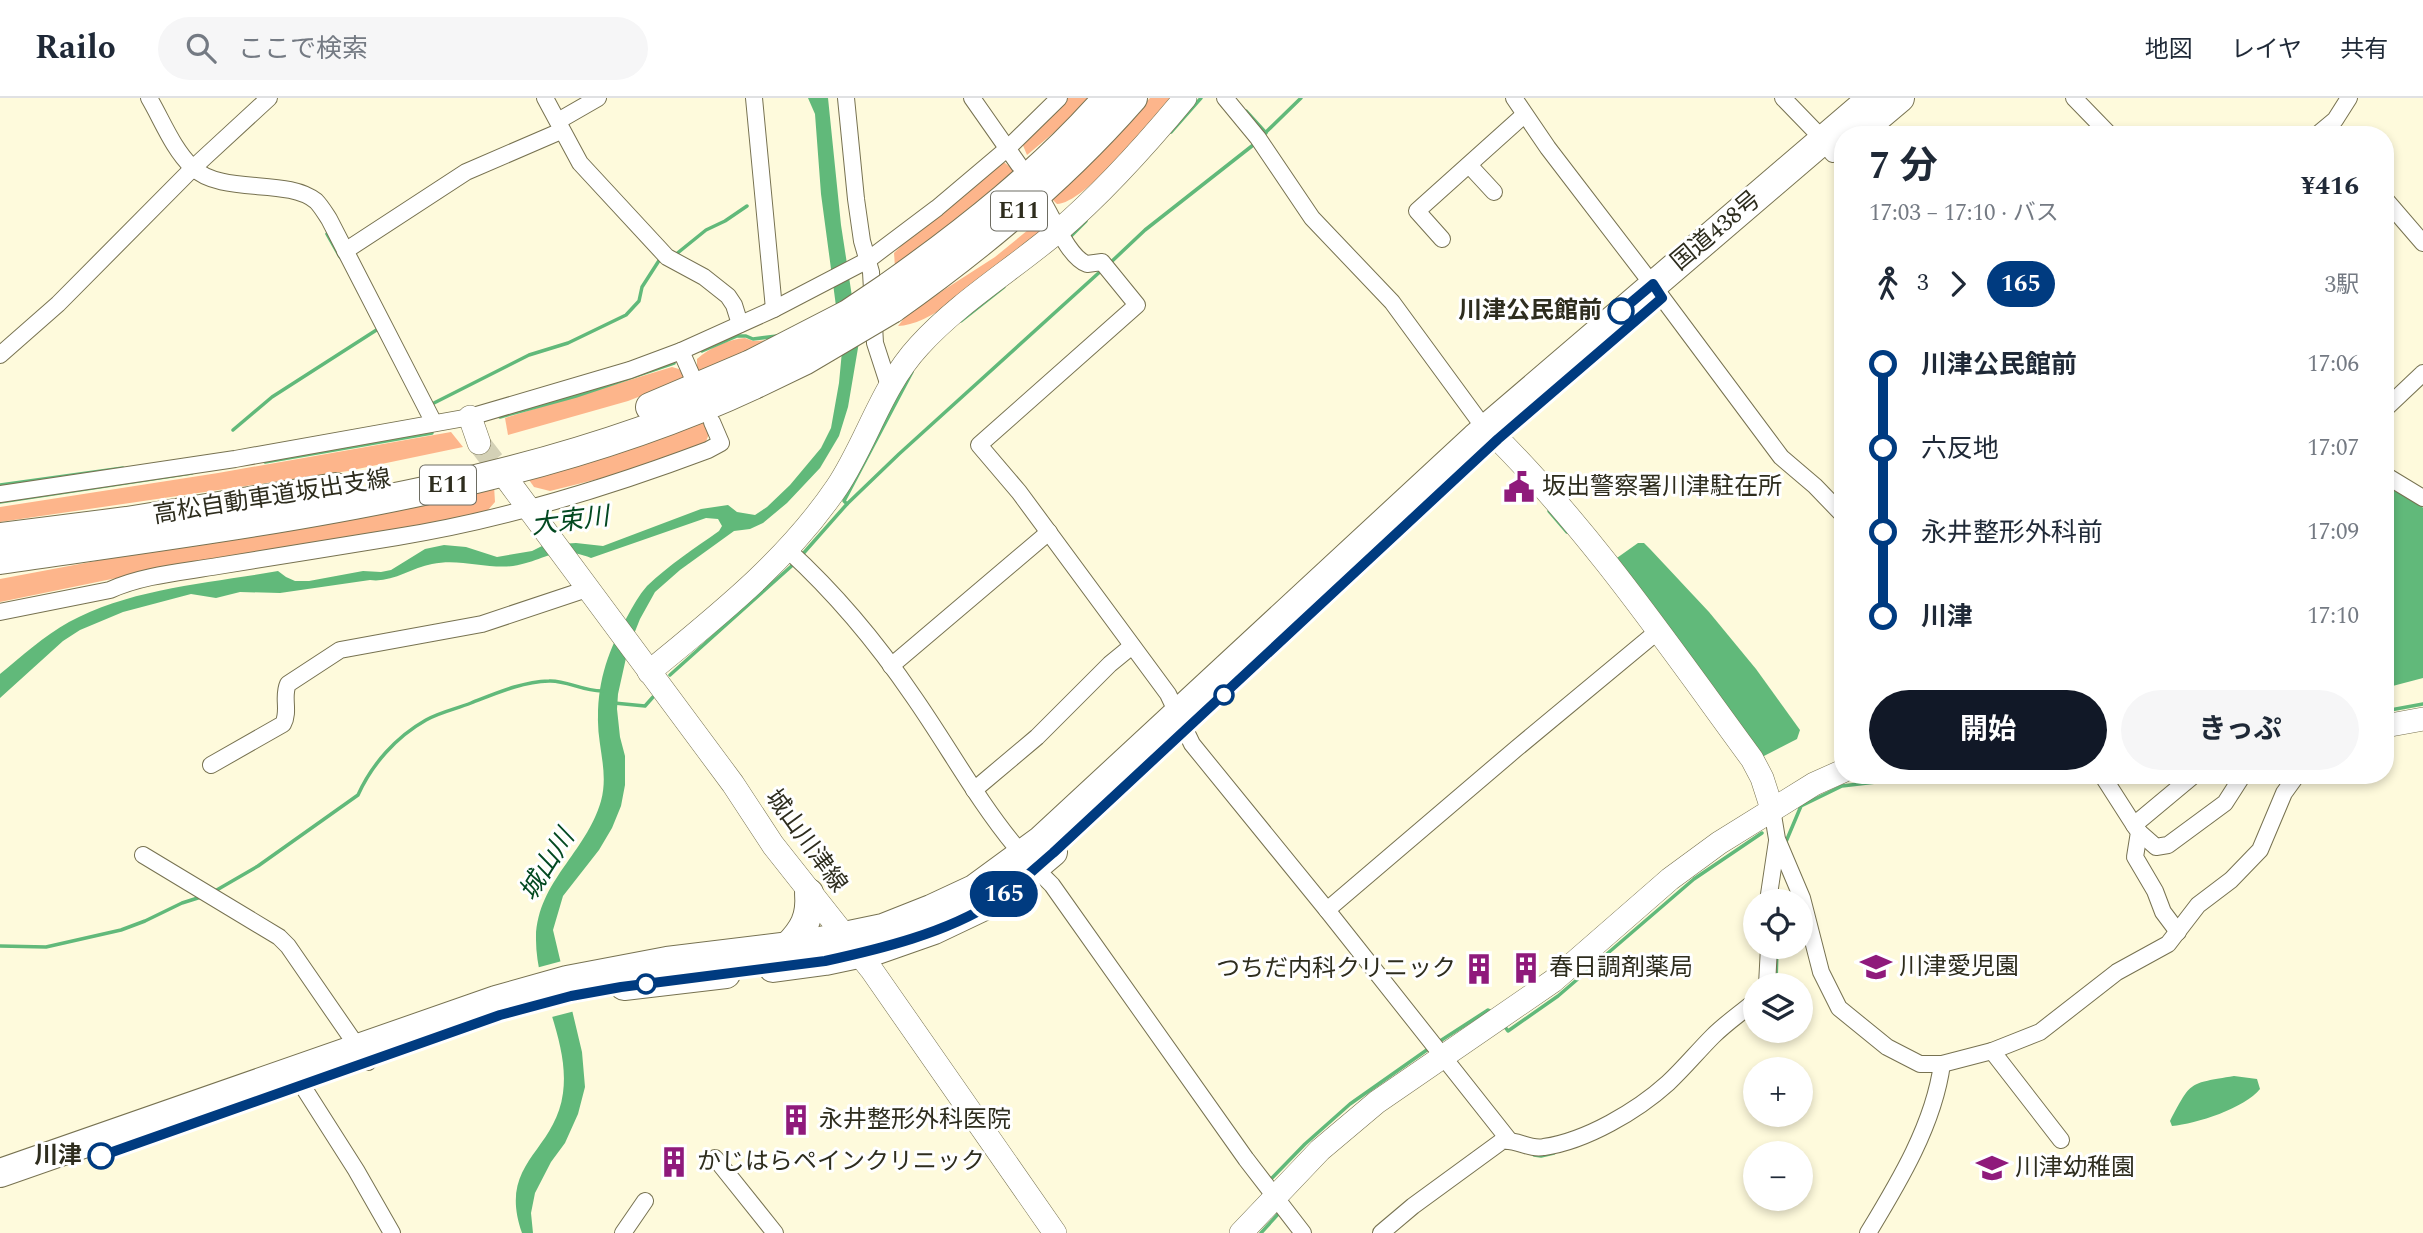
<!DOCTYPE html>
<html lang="ja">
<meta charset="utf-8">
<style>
:root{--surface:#fff;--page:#f6f6f7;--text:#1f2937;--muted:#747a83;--line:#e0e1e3;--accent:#111827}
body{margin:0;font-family:Spectral,"Noto Sans JP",serif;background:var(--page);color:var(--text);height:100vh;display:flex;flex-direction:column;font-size:26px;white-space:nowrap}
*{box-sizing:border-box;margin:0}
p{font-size:23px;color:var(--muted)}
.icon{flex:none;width:38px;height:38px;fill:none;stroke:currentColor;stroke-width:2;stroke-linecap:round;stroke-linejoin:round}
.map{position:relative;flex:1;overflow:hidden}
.sheet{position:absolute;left:1834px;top:28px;width:560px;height:658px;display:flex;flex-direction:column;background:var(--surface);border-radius:28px;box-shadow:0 4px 10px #0003}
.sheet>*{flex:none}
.badge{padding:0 14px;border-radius:23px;font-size:24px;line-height:46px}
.buttons{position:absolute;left:1743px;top:791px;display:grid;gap:14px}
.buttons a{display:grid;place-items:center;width:70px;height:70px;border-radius:50%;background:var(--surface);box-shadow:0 4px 10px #0003;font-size:35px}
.map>.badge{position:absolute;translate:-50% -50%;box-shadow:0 0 0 4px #fff}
.legs{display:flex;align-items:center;gap:10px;height:77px;padding:0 35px;font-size:23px}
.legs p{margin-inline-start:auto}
.head{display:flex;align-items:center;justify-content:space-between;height:119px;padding:0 35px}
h1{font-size:38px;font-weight:700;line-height:52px}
.button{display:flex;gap:14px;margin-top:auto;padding:14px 35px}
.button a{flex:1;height:80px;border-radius:42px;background:var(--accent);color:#fff;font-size:28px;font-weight:700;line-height:80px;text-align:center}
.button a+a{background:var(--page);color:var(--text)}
ul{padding:0 35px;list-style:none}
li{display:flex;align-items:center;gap:24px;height:84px;font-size:26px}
li i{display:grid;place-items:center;width:10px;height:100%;margin:0 9px;background:currentColor}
li i::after{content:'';width:18px;height:18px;margin:-9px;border:5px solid;border-radius:50%;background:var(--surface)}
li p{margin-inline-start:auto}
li:first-child i{background:linear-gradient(#0000 50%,currentColor 0)}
li:last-child i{background:linear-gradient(currentColor 50%,#0000 0)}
header{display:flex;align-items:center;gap:42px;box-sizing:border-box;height:98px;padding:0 35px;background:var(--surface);border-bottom:2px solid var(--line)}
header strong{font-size:33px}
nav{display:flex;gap:38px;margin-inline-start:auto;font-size:24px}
.search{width:490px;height:63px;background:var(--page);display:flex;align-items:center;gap:18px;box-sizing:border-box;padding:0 24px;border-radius:38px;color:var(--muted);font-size:26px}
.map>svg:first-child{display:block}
.forest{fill:#fdb58b}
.water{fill:#61b97a}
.pier{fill:#fefadc}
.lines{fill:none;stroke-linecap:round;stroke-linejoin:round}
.stream{stroke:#61b97a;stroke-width:3.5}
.secondary-tunnel{stroke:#d4d1b6;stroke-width:23;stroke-dasharray:23 11;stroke-linecap:butt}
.street-casing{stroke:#777251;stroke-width:18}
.secondary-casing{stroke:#777251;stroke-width:24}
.highway-casing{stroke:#777251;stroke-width:30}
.street{stroke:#fff;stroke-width:16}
.secondary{stroke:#fff;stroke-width:23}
.highway{stroke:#fff;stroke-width:28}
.highway-bridge-casing{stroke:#777251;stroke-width:30;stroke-linecap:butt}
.highway-bridge{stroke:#fff;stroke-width:28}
.line-1-casing{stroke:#fff;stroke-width:16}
.line-1{stroke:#003b80;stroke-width:10}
.stop-1-dot{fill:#fff;stroke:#003b80;stroke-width:3.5}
.labels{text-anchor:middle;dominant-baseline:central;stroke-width:6;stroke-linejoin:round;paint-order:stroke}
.shield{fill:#fff;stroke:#6d6c62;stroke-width:2}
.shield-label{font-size:23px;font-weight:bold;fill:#2e2d1e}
.street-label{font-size:24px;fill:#2e2d1e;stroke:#fff}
.stop-label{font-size:24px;font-weight:bold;fill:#2e2d1e;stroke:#fff;text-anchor:end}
.poi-label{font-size:24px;fill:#2e2d1e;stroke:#fff;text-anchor:start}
.water-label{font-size:26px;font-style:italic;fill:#034921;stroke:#fff}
</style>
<header>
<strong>Railo</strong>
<div class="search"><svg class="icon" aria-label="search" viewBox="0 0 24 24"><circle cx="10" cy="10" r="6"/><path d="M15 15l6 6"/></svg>ここで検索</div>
<nav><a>地図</a><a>レイヤ</a><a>共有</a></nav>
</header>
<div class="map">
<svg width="2423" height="1135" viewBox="0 0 2423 1135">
<rect width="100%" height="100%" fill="#fefadc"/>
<g class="forest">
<polygon points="1065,0 1089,0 1069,22 1027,57 1022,45"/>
<path d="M 1150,0 L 1173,0 C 1153,22 1084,106 1057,106 L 1052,101 Z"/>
<polygon points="1001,65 1005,65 1015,73 978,105 895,169 894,155 902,147"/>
<path d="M 1039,123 L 1041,131 L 1038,136 C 1008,160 936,228 898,228 L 908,215 L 995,159 Z"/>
<path d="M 745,240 L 753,243 L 772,242 L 697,276 L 697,261 C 709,250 729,241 745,240 Z"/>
<polygon points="672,269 679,271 687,280 628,303 508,337 505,320"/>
<polygon points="704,322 709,336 705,346 610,378 550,393 534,389 527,379"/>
<polygon points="451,334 463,349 348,373 0,424 0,409 218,375"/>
<polygon points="494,388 495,404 488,412 454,422 136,476 0,504 0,481"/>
</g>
<g class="water">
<path d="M 808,0 L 828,0 L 841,127 L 859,244 L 848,309 L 839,338 L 820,370 L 787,405 L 763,425 L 750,431 L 734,433 L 680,472 L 655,494 L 640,521 L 628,551 L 618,596 L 617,611 L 620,639 L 625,658 L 625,687 L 621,708 L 612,730 L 599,752 L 563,798 L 553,832 L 582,954 L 585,989 L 578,1016 L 565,1045 L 551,1064 L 535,1095 L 531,1115 L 533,1135 L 522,1135 C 497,1064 555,1055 563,995 C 570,942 535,893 536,839 C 538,783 586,755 601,703 C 609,674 597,647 598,619 C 598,581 609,551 627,519 C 633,508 639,497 647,488 C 669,467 695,450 719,433 L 722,428 L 718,421 L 706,420 L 591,460 C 555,446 546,463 513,468 C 486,471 459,460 432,466 C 411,470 392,485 370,482 L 280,495 L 240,494 L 216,500 L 191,496 L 123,514 L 80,532 L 63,543 L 0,600 L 0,576 C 22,558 44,538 69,524 C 131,490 210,485 278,473 L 286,479 L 295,483 L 309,483 L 363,473 L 381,474 L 391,472 L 425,451 L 444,447 L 466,449 L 497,459 L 532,453 L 544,447 L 576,445 L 603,448 L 701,411 L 728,407 L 737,414 L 755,417 L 767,409 L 790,387 L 821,350 L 831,330 L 839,285 L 842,253 L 821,96 L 815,16 Z"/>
<polygon points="2385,390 2417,400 2423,410 2423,580 2385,590"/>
<polygon points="1638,445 1644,445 1650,451 1709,514 1756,571 1800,632 1797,641 1762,659 1614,462"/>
<path d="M 2234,978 L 2257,981 L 2260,991 C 2245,1010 2196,1026 2172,1028 L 2170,1023 C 2192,982 2188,986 2234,978 Z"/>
</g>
<polygon class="pier" points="562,863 575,913 548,920 536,870"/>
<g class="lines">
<g class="stream">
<polyline points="1246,13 1266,35"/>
<polyline points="1171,34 1201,0"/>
<polyline points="1262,38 1301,0"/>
<polyline points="327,136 340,159"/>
<polyline points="1071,141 1071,138 1086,123"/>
<polyline points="675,157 706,132 725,123 747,108"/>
<polyline points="1109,166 1145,132 1257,44"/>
<polyline points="961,223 1004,189"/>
<polyline points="702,253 737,238 746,238 753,241 777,238"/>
<polyline points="432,306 529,257 568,245 626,217 639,203 642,189 660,161"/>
<polyline points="500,319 576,298 674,265"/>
<polyline points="233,332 272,299 378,231"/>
<polyline points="265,364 432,335"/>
<polyline points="0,387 123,370"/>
<polyline points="0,404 192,375"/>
<polyline points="847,406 899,356 1103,171"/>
<polyline points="1549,413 1567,434"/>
<polyline points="801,458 847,406 844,403 912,274"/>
<polyline points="670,577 796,464"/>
<polyline points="614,605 645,608 653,599"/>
<polyline points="2385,613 2423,606"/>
<polyline points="1785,746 1801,708 1842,688 1893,682 1900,677"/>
<path d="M 215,793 L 258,768 L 358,697 C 372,666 396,639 426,622 C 440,614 456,611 471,605 C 497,595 521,584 549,583 C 566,582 582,593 602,593"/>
<polyline points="0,848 46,849 121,832 145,823 182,805 201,799"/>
<polyline points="1776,887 1777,849"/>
<polyline points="1505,929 1508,933 1558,898 1694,781 1762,735"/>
<polyline points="1437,945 1488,912 1490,913"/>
<polyline points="1534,1057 1541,1058 1554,1055"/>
<polyline points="1270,1082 1305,1046 1350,1006 1431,949"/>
<polyline points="1261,1135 1279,1115"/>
</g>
<polyline class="secondary-tunnel" points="479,345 509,384"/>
<defs>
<g id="street">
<path d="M 149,0 C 162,22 173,51 192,69 C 222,98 287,79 316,103 C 321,108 325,115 329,121 L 434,325"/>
<polyline points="545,0 580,65 667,159 704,179 728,198 734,207 740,226"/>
<polyline points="754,0 774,211"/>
<polyline points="846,0 856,101 862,143 871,174 875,245 889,288"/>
<polyline points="972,0 1019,67"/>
<polyline points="1225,0 1258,40 1312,120 1392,204 1477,320 1487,330"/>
<polyline points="1514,0 1548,50 1646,178 1781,359 1815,388 1843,417"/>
<polyline points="1783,0 1815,33 1833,56"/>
<polyline points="2074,0 2110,37"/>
<polyline points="558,23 598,0"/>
<polyline points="2317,37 2335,22 2349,0"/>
<polyline points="1469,67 1494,94"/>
<polyline points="2385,101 2423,145"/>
<path d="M 1043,104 C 1053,120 1069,160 1087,166 L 1102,164 L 1137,207 L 979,347 L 1019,394 L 1168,596 L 1192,646 L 1327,812 L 1509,1042"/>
<polyline points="1442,141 1417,113 1524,17"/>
<polyline points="345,153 466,74 561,33"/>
<polyline points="681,253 692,278"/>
<polyline points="0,257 58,206 193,70 269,0"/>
<polyline points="2385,311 2423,275"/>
<polyline points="2385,377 2423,400"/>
<polyline points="0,396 235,361 470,319 630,272 681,253 774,211 868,162 937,110 1008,50 1059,0"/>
<path d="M 788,452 C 835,495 877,545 913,598 C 948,648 977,702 1016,749 C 1027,762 1040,775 1052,787 L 1246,1061 L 1303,1135"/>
<path d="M 0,514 L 110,492 C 143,477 183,474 218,468 C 278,458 337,449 397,439 C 504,422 607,390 708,352 L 721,345 L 712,324"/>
<polyline points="891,568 1049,434"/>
<path d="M 211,667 L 283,626 C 290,613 282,599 288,586 L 340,552 L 482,526 L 587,491"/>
<polyline points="2102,677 2134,727"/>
<polyline points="974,692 1037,639 1110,566 1132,548"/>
<polyline points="1772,711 1777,741 1802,800 1821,874 1839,910 1887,949 1920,966 1942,966 1992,953 2040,934 2117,874 2168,846 2198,807 2231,782 2260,752 2284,695 2297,677"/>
<polyline points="2139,734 2156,749 2168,747 2225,705 2243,677"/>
<polyline points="143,757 279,839 288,848 368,964"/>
<polyline points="1768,803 1777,743"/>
<polyline points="1327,812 1517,650 1658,533"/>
<polyline points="2178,834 2163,814 2155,793 2135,759 2139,734 2134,727 2194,677"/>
<polyline points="1767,887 1769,849"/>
<polyline points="1992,953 2061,1042"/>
<polyline points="293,973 356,1072 392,1135"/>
<polyline points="715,1060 775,1135"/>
<polyline points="623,1135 645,1103"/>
<path d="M 1381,1135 L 1413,1108 L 1502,1043 C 1517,1041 1529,1052 1544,1049 C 1586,1043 1637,1013 1668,985 C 1684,970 1698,953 1713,938 C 1726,925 1741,915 1755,903"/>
<path d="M 1868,1135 C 1899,1084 1934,1026 1942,966"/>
</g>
<g id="secondary">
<polyline points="470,319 479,345"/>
<path d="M 1487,330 C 1588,429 1669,548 1752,661 L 1762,680 L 1772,711"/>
<polyline points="509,384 733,686 773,747 871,871 1055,1135"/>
<path d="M 649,574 C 717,518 787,463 837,389 C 867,344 881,289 919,248 C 959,204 1012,172 1057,134 C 1104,94 1146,47 1185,0"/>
<polyline points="2385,628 2423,621"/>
<polyline points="1241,1135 1320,1052 1377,1004 1553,883 1670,781 1719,745 1814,686 1843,673"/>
</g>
<g id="highway">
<polyline points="1862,32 1900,0"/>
<path d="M 888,189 C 967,133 1043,73 1107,0"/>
<path d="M 892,211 C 980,149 1062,81 1133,0"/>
<polyline points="650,309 751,266"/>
<polyline points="0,439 127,423 336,389"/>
<path d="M 0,462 C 250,425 524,395 754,287"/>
<path d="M 787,849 C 804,832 811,819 809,795"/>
<polyline points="773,870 825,863 877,852 934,832 995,803 1053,754"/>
<polyline points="624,888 726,876"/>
<polyline points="0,1075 496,902 567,882 667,863 806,846 883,830 931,811 974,791 1041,742 1475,340 1872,0"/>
</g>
</defs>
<use href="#street" class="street-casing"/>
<use href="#secondary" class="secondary-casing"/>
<use href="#highway" class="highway-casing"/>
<use href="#street" class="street"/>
<use href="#secondary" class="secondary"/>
<use href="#highway" class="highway"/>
<defs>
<g id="highway-bridge">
<polyline points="751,266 848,216 888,189"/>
<polyline points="754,287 804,263 892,211"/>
</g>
</defs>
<use href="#highway-bridge" class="highway-bridge-casing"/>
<use href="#highway-bridge" class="highway-bridge"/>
</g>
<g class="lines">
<defs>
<path id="line-1" d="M 101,1058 L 500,917 L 571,898 L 621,889 L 825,863 C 880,851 946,835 994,804 C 1015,790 1034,771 1053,755 L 1498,341 L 1662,200 L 1653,186 L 1621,213"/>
</defs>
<use href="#line-1" class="line-1-casing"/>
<use href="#line-1" class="line-1"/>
</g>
<defs>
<symbol id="civic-bare" viewBox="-9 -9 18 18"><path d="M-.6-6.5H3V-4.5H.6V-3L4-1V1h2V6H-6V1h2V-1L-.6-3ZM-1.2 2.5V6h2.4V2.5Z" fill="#8f1a7b" stroke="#fff" stroke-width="2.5" paint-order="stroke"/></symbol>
<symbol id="school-bare" viewBox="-9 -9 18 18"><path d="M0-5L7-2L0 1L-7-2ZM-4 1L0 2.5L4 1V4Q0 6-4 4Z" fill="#8f1a7b" stroke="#fff" stroke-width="2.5" paint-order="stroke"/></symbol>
<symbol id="building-bare" viewBox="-9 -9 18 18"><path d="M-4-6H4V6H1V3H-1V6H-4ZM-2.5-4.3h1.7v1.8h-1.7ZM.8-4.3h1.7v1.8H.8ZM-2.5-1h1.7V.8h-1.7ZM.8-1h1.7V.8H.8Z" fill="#8f1a7b" stroke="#fff" stroke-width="2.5" paint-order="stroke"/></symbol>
</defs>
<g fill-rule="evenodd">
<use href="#civic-bare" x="1497" y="367" width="44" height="44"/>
<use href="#school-bare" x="1854" y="847" width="44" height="44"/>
<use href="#building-bare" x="1504" y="848" width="44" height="44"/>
<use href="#building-bare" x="1457" y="849" width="44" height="44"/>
<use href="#building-bare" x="774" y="1000" width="44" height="44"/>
<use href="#building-bare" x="652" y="1042" width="44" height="44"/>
<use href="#school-bare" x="1970" y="1048" width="44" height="44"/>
</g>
<g class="stop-1-dot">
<circle cx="1621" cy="213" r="12"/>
<circle cx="1224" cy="597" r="9"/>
<circle cx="646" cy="886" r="9"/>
<circle cx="101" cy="1058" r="12"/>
</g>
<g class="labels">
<g class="shield">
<rect x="991" y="93.5" width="56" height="39" rx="5"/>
<rect x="420" y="367.5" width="56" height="39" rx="5"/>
</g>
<g class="shield-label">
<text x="1019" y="113">E11</text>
<text x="448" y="387">E11</text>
</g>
<g class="street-label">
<text transform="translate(1716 133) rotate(-40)">国道438号</text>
<text transform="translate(272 399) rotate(-9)">高松自動車道坂出支線</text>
<text transform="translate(806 743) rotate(54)">城山川津線</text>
</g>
<g class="stop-label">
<text x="1602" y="213">川津公民館前</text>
<text x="82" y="1058">川津</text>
</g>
<g class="poi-label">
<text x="1542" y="389">坂出警察署川津駐在所</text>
<text x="1899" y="869">川津愛児園</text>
<text x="1549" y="870">春日調剤薬局</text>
<text x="1456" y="871" text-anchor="end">つちだ内科クリニック</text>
<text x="819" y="1022">永井整形外科医院</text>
<text x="697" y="1064">かじはらペインクリニック</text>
<text x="2015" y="1070">川津幼稚園</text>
</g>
<g class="water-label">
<text transform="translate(570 423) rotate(-7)">大束川</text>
<text transform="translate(547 767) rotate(-58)">城山川</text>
</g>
</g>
</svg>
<div class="buttons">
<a><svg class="icon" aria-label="locate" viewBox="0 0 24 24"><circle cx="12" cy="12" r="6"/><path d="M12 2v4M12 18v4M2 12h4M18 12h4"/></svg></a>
<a><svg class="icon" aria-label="layers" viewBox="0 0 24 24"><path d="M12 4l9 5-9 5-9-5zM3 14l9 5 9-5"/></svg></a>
<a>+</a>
<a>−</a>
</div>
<b class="badge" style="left:1004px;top:796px;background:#003b80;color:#fff">165</b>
<section class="sheet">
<div class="head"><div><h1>7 分</h1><p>17:03 – 17:10 · バス</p></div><b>¥416</b></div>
<div class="legs"><svg class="icon" aria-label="walk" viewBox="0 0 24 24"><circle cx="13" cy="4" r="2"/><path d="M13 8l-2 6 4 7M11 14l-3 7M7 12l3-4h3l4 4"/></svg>3<svg class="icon" aria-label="forward" viewBox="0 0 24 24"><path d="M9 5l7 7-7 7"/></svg><b class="badge" style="background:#003b80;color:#fff">165</b><p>3駅</p></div>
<ul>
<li><i style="color:#003b80"></i><b>川津公民館前</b><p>17:06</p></li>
<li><i style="color:#003b80"></i><span>六反地</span><p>17:07</p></li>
<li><i style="color:#003b80"></i><span>永井整形外科前</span><p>17:09</p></li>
<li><i style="color:#003b80"></i><b>川津</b><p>17:10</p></li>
</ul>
<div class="button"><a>開始</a><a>きっぷ</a></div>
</section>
</div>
